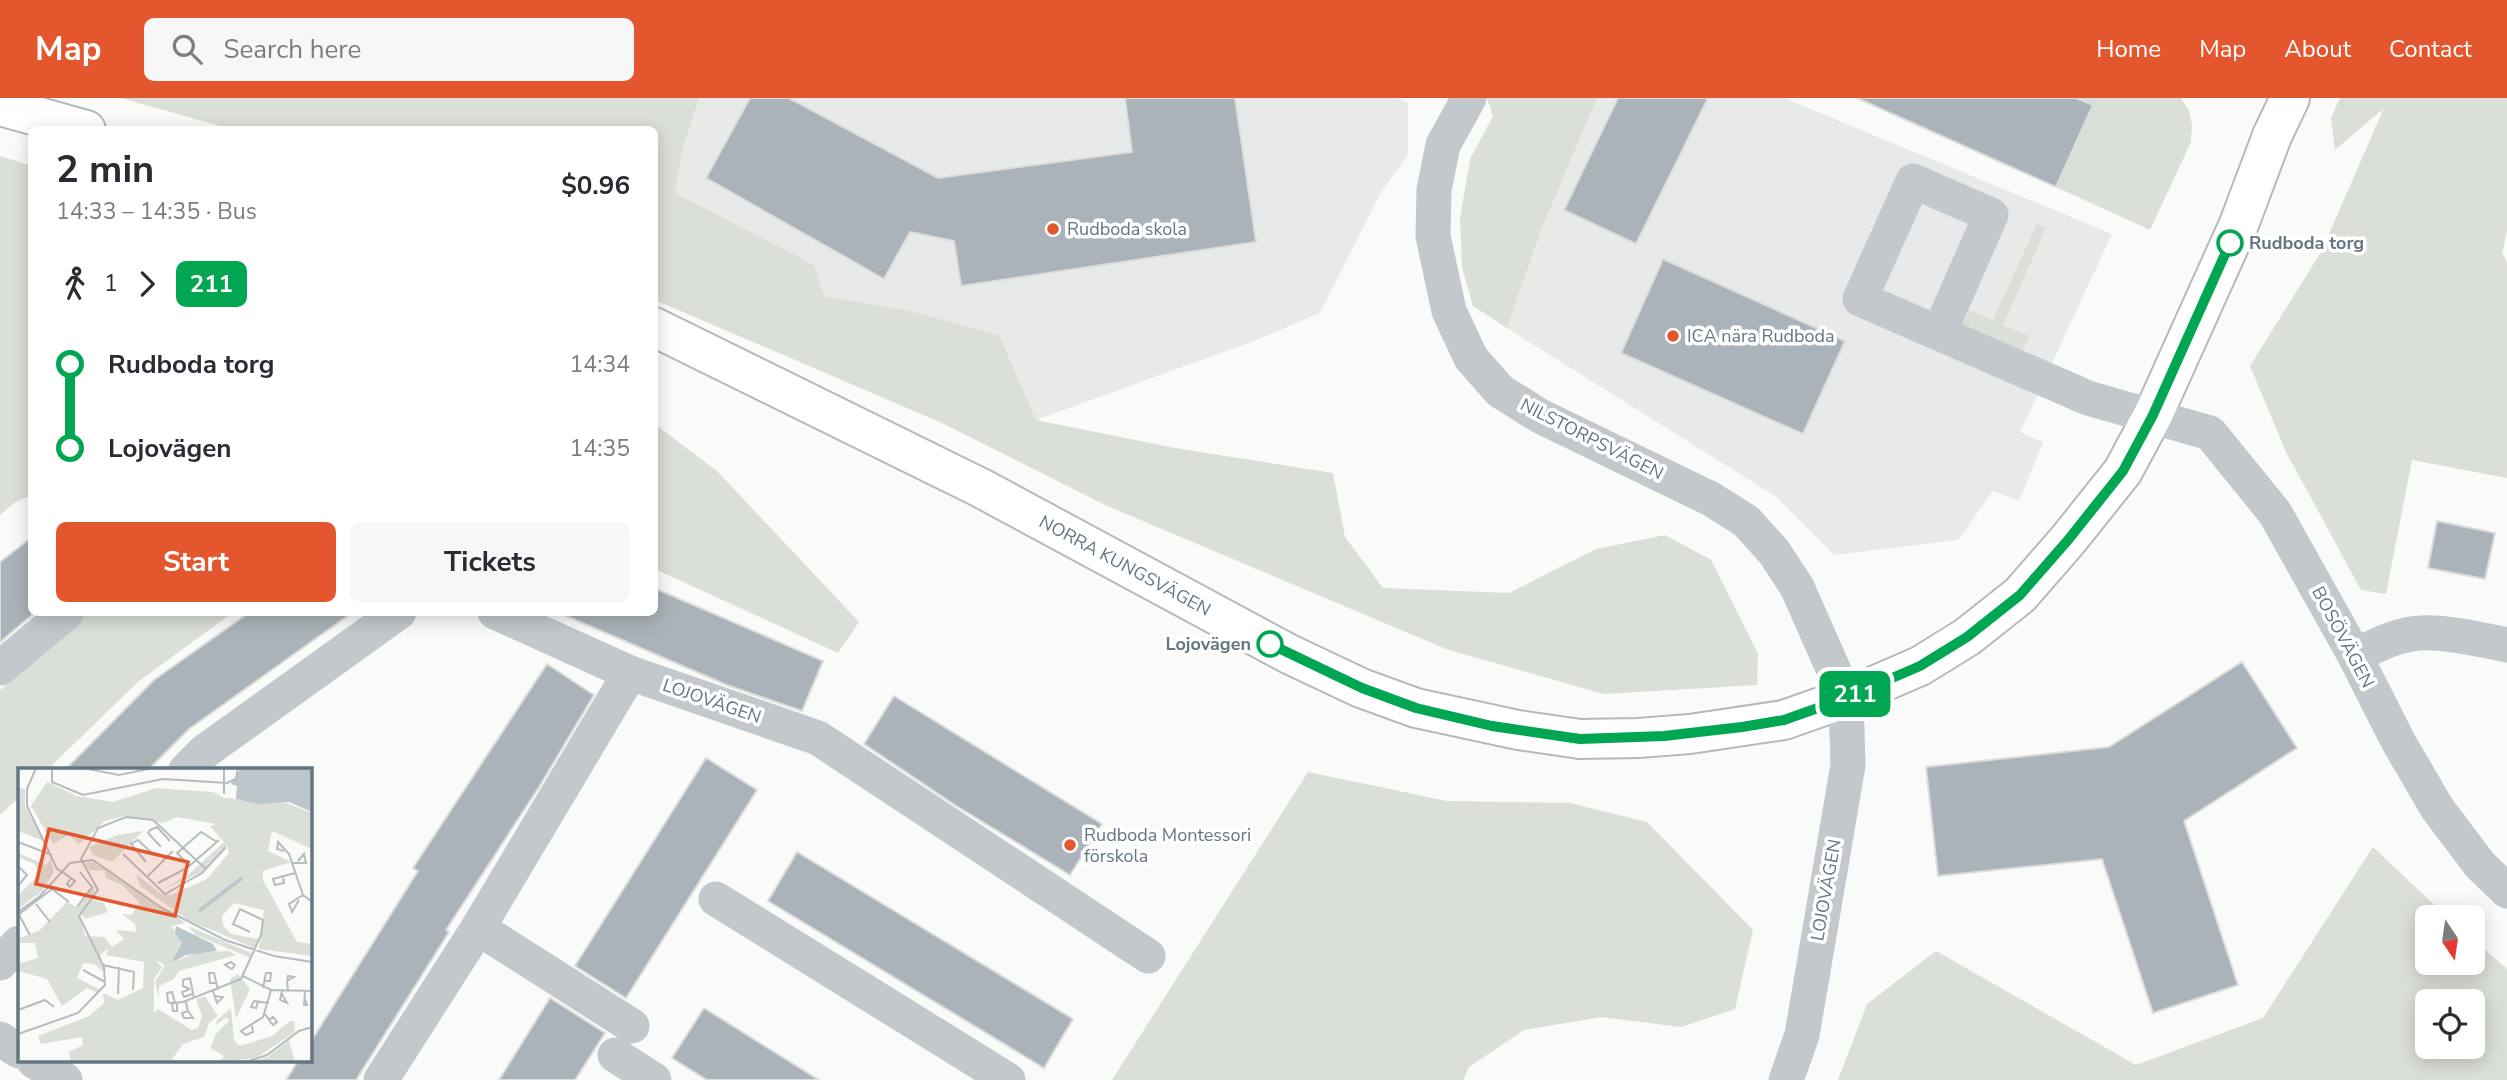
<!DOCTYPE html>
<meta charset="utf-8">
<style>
:root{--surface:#fff;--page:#f7f7f7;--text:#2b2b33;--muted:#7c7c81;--accent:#e4572e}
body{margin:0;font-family:"Nunito Sans",sans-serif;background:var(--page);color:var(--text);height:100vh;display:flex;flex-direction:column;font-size:26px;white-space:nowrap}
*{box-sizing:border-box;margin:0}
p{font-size:23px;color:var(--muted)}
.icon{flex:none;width:38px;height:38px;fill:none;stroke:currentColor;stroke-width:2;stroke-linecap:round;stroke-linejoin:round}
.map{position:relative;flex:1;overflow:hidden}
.details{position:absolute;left:28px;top:28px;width:630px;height:490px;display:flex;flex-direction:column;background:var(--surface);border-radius:10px;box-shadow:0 4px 18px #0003}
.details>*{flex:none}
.badge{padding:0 14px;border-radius:10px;font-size:24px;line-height:46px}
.needle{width:46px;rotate:167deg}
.fabs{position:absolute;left:2415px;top:807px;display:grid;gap:14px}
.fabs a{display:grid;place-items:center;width:70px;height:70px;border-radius:10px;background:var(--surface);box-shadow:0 4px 18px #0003;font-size:35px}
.map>.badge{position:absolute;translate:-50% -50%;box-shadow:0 0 0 4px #fff}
.legs{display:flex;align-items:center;gap:10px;height:77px;padding:0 28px;font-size:23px}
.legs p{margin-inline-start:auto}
.summary{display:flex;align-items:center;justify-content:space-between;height:119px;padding:0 28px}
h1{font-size:38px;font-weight:700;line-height:52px}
.cta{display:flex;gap:14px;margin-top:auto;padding:14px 28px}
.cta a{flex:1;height:80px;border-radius:10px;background:var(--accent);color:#fff;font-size:28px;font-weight:700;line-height:80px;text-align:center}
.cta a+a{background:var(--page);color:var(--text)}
ul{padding:0 28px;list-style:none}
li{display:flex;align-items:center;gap:24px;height:84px;font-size:26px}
li i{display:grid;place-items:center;width:10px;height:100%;margin:0 9px;background:currentColor}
li i::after{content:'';width:18px;height:18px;margin:-9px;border:5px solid;border-radius:50%;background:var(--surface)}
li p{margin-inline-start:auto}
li:first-child i{background:linear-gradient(#0000 50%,currentColor 0)}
li:last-child i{background:linear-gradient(currentColor 50%,#0000 0)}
header{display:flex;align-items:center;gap:42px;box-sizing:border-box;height:98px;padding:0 35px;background:var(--accent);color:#fff}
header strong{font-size:33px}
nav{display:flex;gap:38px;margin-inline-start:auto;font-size:24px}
.search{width:490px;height:63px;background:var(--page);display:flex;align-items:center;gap:18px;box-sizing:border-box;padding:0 24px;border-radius:10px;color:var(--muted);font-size:26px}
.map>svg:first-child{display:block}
.built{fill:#e8e9e9}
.green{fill:#dadfd7;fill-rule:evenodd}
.building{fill:#aab3b9;stroke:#dcdcda;stroke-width:2}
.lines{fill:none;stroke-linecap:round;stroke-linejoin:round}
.secondary-casing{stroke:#b3babf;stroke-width:42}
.street{stroke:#c3c8cc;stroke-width:35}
.secondary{stroke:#fff;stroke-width:38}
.line-1-casing{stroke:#fff;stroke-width:16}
.line-1{stroke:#00a651;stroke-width:10}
.poi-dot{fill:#e4572e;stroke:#fff;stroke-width:2.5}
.stop-1-dot{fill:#fff;stroke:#00a651;stroke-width:3.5}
.labels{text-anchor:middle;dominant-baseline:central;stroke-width:7;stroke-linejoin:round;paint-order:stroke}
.poi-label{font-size:18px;fill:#657683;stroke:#fff;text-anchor:start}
.stop-label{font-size:18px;font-weight:bold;fill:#657683;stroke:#fff;text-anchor:start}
.street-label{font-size:18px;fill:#657683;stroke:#fff}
.inset-river{fill:none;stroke:#bbc7cb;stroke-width:3.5}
.inset-road{fill:none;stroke:#b5bdc2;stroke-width:2}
.view{fill:#e4572e;fill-opacity:0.15;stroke:#e4572e;stroke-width:3.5}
.inset-edge{fill:none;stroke:#657683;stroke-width:3.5}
</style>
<header>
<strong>Map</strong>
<div class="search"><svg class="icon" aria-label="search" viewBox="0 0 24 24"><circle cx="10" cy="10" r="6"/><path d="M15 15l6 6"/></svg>Search here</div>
<nav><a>Home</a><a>Map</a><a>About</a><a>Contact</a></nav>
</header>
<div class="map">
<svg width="2507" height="982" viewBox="0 0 2507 982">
<rect width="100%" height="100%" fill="#fafaf8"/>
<g class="built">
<polygon points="699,0 1398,0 1408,5 1408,57 1381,94 1320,215 1259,241 1036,322 999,237 907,212 824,198 674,95 682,54"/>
<polygon points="1597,0 1784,0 2112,136 2020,334 2043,344 2019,403 1993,393 1958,442 1834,457 1775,398 1507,230 1542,130"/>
</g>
<g class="green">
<polygon points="121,0 699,0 682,54 675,95 814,167 824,198 907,212 999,237 1036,322 1175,350 1333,375 1345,439 1383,490 1509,495 1596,451 1665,437 1711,462 1758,556 1757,587 1604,596 1446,551 1105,407 942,325 655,202 654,32 231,31"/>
<polygon points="1487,0 1597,0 1542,130 1507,230 1473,208 1462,169 1460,120 1470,61 1493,18"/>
<polygon points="2076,0 2181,0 2189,13 2192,27 2191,44 2150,132 2056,89 2092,8"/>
<polygon points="2340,0 2507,0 2507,133 2502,155 2507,164 2507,380 2412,362 2386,496 2361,492 2286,354 2250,268 2321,154 2384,10 2335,52 2331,20"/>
<polygon points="0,58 32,68 31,397 14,405 0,417"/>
<polygon points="2037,126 2046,130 2003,227 2029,238 2022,253 1962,227 1969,212 1993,222"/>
<polygon points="655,326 718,374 859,524 838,555 655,471"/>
<polygon points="89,515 232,515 139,583 47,672 19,672 19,699 0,717 0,592"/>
<polygon points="1308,674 1447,703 1570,705 1647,724 1753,832 1735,911 1681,929 1601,919 1524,932 1469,969 1463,982 1112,982"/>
<path d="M 2373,749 L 2447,819 L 2427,819 L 2427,864 L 2473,864 L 2473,841 L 2507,871 L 2507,982 L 1838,982 L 1867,906 L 1936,853 L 2136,967 L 2263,920 ZM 2427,903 L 2473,903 L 2473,948 L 2427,948 Z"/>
</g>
<g class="building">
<polygon points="750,0 789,0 938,80 1132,54 1125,0 1235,0 1256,144 961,188 954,143 910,134 884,181 706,80"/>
<polygon points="1618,0 1708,0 1636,146 1564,112"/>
<polygon points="1857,0 2076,0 2093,7 2056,89"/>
<polygon points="1663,161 1845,243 1803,336 1621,255"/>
<polygon points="2437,423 2495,435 2485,481 2428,470"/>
<polygon points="32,439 32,517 0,544 0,464"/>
<polygon points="654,490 823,563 802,613 727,587 557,514 654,514"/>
<polygon points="250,514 353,514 189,631 148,672 65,672 154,582"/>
<polygon points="2242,564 2297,650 2184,723 2238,887 2153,915 2102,761 1938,778 1926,669 2109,649"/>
<polygon points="547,566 594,597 539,689 446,832 449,834 356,982 286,982 298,963 310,963 310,945 418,773 413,770"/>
<polygon points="894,598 1102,726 1070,777 955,707 864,646"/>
<polygon points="706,660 757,692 626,900 575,868"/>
<polygon points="797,754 1073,921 1044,970 768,803"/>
<polygon points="550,900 605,935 575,982 499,982"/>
<polygon points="704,910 819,982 707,982 672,960"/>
</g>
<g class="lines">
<defs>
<g id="secondary">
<polyline points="0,8 86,32"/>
<path id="s1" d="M 654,229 L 981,390 L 1289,556 L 1361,590 L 1416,610 L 1518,632 L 1580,641 L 1638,640 L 1690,636 L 1784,622 L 1846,600 L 1920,568 L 1967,539 L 2020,497 L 2068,442 L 2123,373 L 2153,317 L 2239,126 L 2272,38 L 2290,0"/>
</g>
</defs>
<use href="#secondary" class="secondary-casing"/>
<g class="street">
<polyline points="1469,0 1443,47 1434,92 1433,138 1449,213 1471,260 1500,293 1540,318 1711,401 1746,423 1774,454 1797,489 1846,600 1848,667 1802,937 1786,982"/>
<polyline points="1939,235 1991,117 1913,83 1860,201 2088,300 2210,335 2275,415 2355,558 2398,643 2437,710 2480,767 2507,793"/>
<polyline points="495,514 630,575 818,640 1148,858"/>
<path d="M 2355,558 C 2375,548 2397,536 2421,535 C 2445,533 2483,542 2507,547"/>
<polyline points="0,570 67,514"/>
<polyline points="186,672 204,654 399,514"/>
<polyline points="716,801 1008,982"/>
<polyline points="478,830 632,928"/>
<polyline points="0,865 19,845"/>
<polyline points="0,941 19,953"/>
<polyline points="615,957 654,982"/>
<polyline points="34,963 65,982"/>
<polyline points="381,982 478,830 630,575"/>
</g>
<use href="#secondary" class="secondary"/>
</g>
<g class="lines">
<defs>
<polyline id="line-1" points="1270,546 1362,590 1416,610 1492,628 1580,641 1664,638 1742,629 1784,622 1846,600 1920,568 1967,539 2020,497 2068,442 2123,373 2153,317 2230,145"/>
</defs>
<use href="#line-1" class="line-1-casing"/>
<use href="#line-1" class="line-1"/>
</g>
<g class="poi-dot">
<circle cx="1053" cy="131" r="7"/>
<circle cx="1673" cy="238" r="7"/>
<circle cx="1070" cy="747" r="7"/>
</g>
<g class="stop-1-dot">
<circle cx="2230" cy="145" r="12"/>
<circle cx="1270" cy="546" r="12"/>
</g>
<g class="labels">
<g class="poi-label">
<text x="1067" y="131">Rudboda skola</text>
<text x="1687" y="238">ICA nära Rudboda</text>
<text x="1084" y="737">Rudboda Montessori<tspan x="1084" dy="21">förskola</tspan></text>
</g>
<g class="stop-label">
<text x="2249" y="145">Rudboda torg</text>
<text x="1251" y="546" text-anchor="end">Lojovägen</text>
</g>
<g class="street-label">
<text transform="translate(1592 341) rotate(27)">NILSTORPSVÄGEN</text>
<text stroke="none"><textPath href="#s1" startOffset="528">NORRA KUNGSVÄGEN</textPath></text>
<text transform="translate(2343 539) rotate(62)">BOSÖVÄGEN</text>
<text transform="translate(712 603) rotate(19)">LOJOVÄGEN</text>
<text transform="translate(1826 792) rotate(-80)">LOJOVÄGEN</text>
</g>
</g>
<g transform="translate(18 670)">
<rect width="294" height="294" fill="#fafaf8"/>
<path d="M 29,14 L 59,28 L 95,34 L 138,20 L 195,24 L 206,30 L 268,35 L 294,45 L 294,81 L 254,63 L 250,83 L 273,94 L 245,103 L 245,112 L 279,174 L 294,176 L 294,188 L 241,181 L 246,142 L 216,135 L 204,148 L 205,157 L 213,166 L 241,171 L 236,180 L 170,152 L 122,118 L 118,106 L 142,125 L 153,127 L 189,111 L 211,85 L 209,77 L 186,103 L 144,122 L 171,106 L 206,74 L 192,58 L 198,56 L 159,49 L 145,55 L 106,48 L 87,53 L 61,76 L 51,67 L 35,76 L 13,38 ZM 0,20 L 7,21 L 7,39 L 28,74 L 0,63 ZM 125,63 L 94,94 L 75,87 L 71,79 L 99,67 ZM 0,85 L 28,97 L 33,91 L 36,104 L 24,123 L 0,141 L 0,127 L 21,107 L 17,96 L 0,89 ZM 76,94 L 168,155 L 153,158 L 164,173 L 153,195 L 178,185 L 211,183 L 218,187 L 161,203 L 156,211 L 141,218 L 141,230 L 137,214 L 147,197 L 137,192 L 144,199 L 136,211 L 136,245 L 140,241 L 174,262 L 180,260 L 184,248 L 178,231 L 187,228 L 200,248 L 191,255 L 186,269 L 165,276 L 152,294 L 53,294 L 51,284 L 65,277 L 64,269 L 23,276 L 20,268 L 71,248 L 86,235 L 85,225 L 100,232 L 125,220 L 126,194 L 88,187 L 91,180 L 82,187 L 87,205 L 76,196 L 65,195 L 59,210 L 83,222 L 80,225 L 69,220 L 44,238 L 29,211 L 0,203 L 0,196 L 20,190 L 17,175 L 0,175 L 0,171 L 22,162 L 49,134 L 60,140 L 77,116 L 75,132 L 86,135 L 90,144 L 67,151 L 61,144 L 67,168 L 86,169 L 94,179 L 106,171 L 98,162 L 118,164 L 117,156 L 104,146 L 114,147 L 121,134 L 104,117 L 88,110 L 87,103 L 71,102 L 67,95 ZM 170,158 L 233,185 L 233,190 L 178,167 ZM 220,206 L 232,221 L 218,251 L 212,211 ZM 213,240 L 216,272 L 222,278 L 254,268 L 272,253 L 276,253 L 277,264 L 238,290 L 202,294 L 206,288 L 192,280 L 198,266 L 211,253 L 209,249 L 198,257 L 199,252 ZM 271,272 L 277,294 L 234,294 L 250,289 Z" fill="#dadfd7"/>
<path d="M 223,0 L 294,0 L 294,44 L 271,34 L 241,36 L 218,31 L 219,18 L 213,16 ZM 158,158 L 195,176 L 199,183 L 168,187 L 153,195 L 164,174 L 157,165 Z" fill="#bbc7cb"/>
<path class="inset-river" d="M 181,143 L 224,110"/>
<path class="inset-road" d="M 18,0 L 9,21 L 9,38 L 39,101 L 45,104 L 46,105 L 57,113 L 52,119 L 49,116 L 53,110M 34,0 L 34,14 L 65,27 L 145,11 L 209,15 L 218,11 L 220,0M 65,0 L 101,7 L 135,0M 206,0 L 206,26M 0,74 L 34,87M 143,79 L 130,65 L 132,62 L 139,59 L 152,73M 266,83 L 259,81 L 260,74 L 271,86 L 285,127 L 294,134M 105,86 L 147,126 L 184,105 L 208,79M 128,94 L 113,76 L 120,72 L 136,87M 275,95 L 288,95 L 286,86 L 280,93M 0,98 L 9,107 L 0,118M 172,98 L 159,85 L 183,64 L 199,74M 130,108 L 155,83M 265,108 L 266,115 L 257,117 L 255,111 L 277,105M 140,115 L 169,100 L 201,72M 281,132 L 274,144 L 271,136 L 285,127M 18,136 L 32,154M 59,139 L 74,119 L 62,104M 0,144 L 22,128 L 52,95 L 75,92 L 144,140 L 207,172 L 256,188 L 294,194M 0,147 L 34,121 L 51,134M 1,147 L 12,167M 213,194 L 217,197 L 214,201 L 207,197 ZM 85,197 L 116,204 L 115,222M 65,202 L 87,214M 225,208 L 253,222 L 294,223M 269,213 L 276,209 L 270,208 L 269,213 L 270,223M 198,215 L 192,215 L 191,205 L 196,205 L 200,222M 245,220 L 248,205 L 253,205 L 252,213 L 247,213M 172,221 L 165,218 L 165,212 L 172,210 L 176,230M 172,221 L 164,224 L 166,229 L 174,226M 195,223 L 199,235 L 205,229 L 196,228M 287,223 L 286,237 L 289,237 L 287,231M 100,226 L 101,199M 264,226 L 269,235 L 262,232 L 264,223M 240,233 L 238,240 L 233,239 L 236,233 L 251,235M 168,234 L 170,243 L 164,245 L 166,250 L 175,250 L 170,243M 154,235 L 155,243 L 159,243 L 159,234M 157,235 L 154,224 L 149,225 L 150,234 L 152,235 L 165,234 L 223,211 L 243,167 L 245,152 L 222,141 L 215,156 L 232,164M 0,242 L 27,232 L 36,239M 247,246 L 251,252 L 255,257 L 259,254 L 255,249 L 251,252M 234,258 L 235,264 L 228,267 L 223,263 L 245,249 L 253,222M 0,266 L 60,245 L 87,217 L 86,199 L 61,148 L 80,122 L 63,91 L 80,60 L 108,49 L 135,52 L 188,101M 228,294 L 249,287 L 281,263 L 294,259"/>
<path class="view" d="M 31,61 L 170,94 L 157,148 L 18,116 Z"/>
<rect width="294" height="294" class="inset-edge"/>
</g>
</svg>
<div class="fabs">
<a><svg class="needle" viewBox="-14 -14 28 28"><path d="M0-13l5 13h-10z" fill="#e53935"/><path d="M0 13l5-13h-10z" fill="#7c7c81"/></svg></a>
<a><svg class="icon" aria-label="locate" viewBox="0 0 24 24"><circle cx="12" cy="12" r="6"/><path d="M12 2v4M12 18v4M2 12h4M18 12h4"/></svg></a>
</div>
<b class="badge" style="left:1855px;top:596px;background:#00a651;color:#fff">211</b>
<section class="details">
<div class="summary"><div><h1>2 min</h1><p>14:33 – 14:35 · Bus</p></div><b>$0.96</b></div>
<div class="legs"><svg class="icon" aria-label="walk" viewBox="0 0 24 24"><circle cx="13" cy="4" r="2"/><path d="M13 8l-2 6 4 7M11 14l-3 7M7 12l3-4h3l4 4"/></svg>1<svg class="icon" aria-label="forward" viewBox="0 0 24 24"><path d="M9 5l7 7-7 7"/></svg><b class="badge" style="background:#00a651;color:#fff">211</b></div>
<ul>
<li><i style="color:#00a651"></i><b>Rudboda torg</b><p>14:34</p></li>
<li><i style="color:#00a651"></i><b>Lojovägen</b><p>14:35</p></li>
</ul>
<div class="cta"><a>Start</a><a>Tickets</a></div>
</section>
</div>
